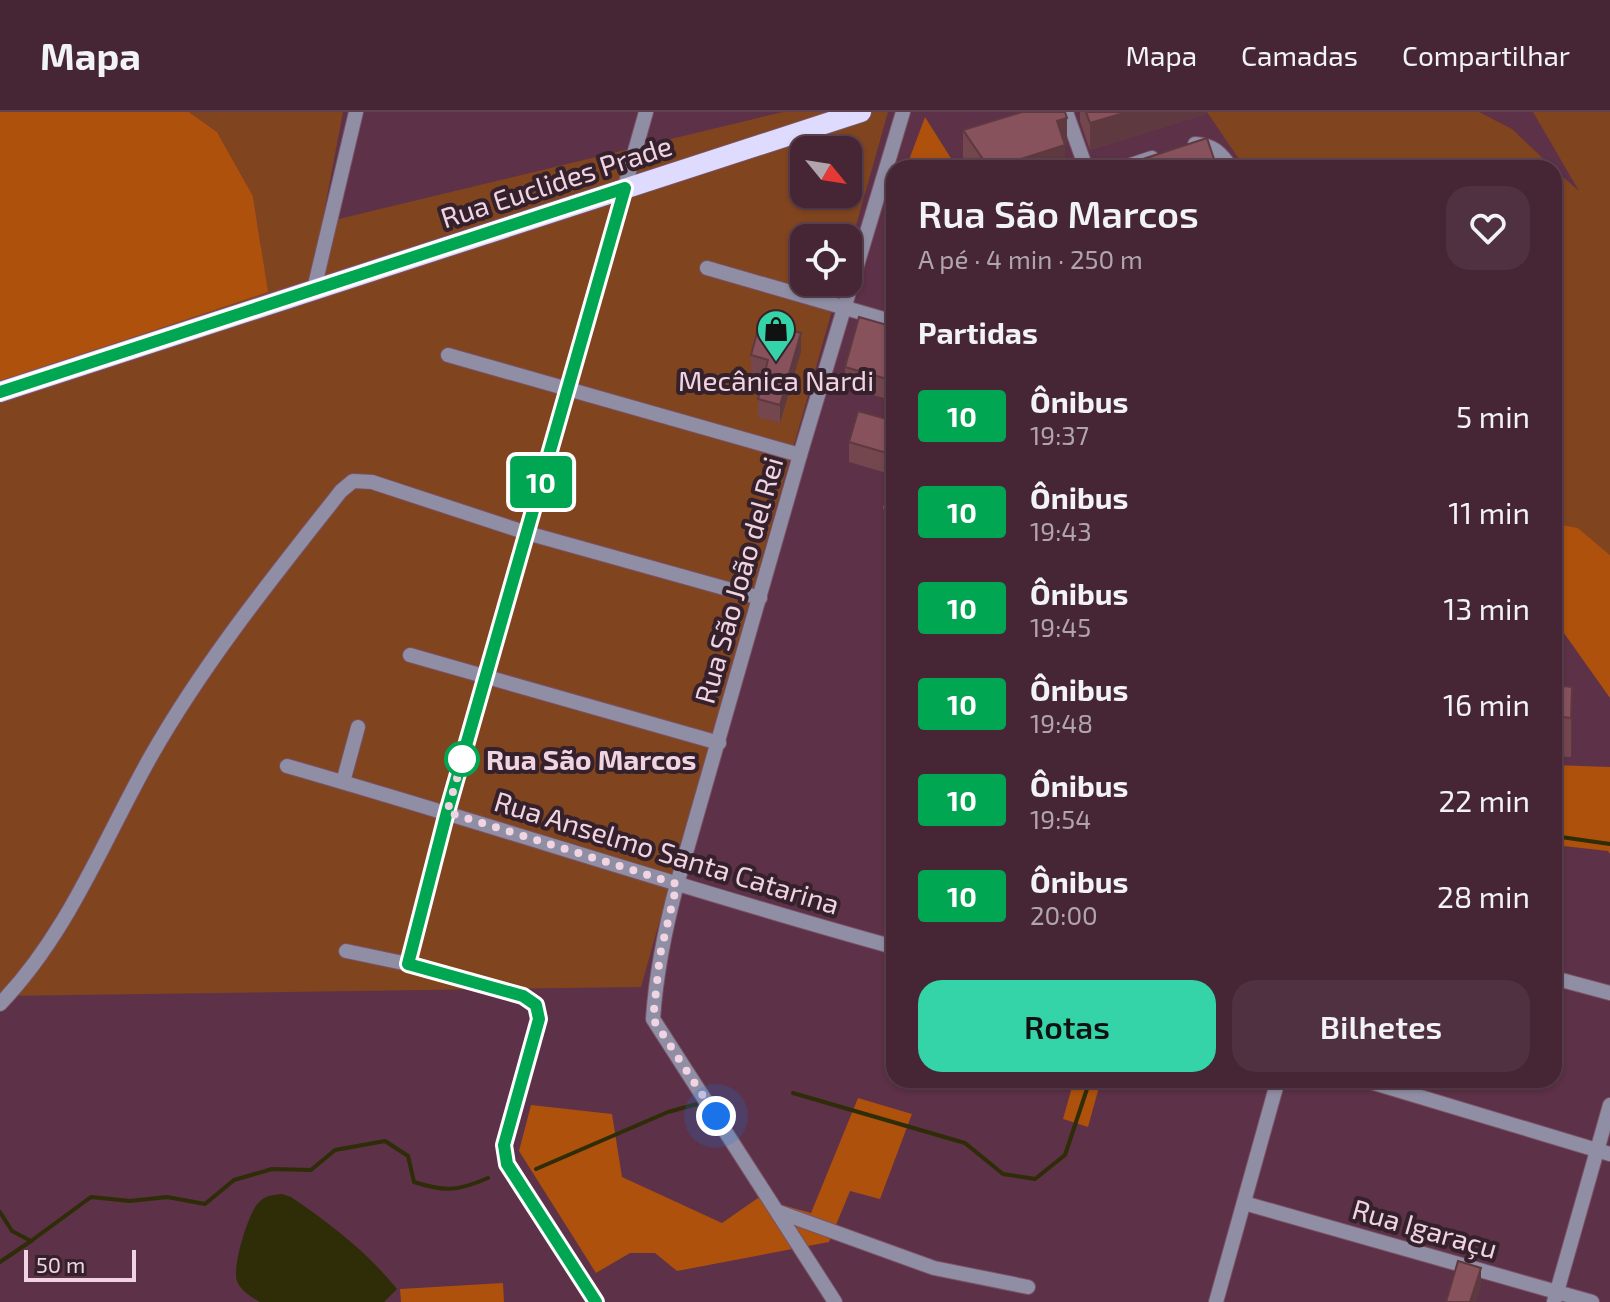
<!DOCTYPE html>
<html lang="pt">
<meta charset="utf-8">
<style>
:root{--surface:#462535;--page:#503141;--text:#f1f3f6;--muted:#b0a5ad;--line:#5e4250;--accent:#34d4a8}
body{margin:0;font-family:"Exo 2",sans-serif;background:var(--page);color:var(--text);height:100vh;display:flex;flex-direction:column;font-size:30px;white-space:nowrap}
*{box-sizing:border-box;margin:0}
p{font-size:26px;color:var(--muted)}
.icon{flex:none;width:44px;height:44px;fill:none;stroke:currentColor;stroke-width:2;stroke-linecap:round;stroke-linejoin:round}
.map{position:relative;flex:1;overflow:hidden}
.panel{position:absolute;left:886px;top:48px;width:676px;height:928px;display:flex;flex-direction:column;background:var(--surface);border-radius:24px;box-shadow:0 2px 6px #0004,0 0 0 2px var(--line)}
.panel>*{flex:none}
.badge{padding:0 16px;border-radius:6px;font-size:28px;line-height:52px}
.needle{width:52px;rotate:120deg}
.tools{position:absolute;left:790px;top:24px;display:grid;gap:16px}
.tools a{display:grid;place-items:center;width:72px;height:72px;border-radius:16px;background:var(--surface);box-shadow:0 2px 6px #0004,0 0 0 2px var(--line);font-size:40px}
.scale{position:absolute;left:24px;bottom:20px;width:112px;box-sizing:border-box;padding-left:8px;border:4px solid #f0d4e1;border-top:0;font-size:22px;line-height:28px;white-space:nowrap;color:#f0d4e1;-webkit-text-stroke:6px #35212b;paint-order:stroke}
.you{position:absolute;width:40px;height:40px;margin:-20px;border:6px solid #fff;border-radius:50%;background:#1a73e8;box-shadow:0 0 0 12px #1a73e833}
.map>.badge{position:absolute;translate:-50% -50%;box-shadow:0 0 0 4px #fff}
h2{padding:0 32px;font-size:30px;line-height:72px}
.round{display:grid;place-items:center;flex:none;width:84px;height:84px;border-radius:24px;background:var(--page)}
.summary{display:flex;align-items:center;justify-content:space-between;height:136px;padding:0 32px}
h1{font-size:38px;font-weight:600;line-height:60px}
.cta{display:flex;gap:16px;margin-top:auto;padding:16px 32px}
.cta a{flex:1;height:92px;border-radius:24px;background:var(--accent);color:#111;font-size:32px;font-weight:600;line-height:92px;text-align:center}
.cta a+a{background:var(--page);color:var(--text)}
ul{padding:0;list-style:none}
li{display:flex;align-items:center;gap:24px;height:96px;padding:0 32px}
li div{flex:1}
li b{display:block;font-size:30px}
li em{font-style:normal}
li .badge{min-width:88px;font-weight:700;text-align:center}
header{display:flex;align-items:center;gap:48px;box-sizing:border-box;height:112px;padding:0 40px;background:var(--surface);border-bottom:2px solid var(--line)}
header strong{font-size:38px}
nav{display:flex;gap:44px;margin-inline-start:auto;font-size:28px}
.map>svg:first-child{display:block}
.green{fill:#80441f;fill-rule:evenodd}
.forest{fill:#ad510d}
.water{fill:#2e2d07}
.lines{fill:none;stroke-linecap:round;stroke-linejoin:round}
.stream{stroke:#2e2d07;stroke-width:4}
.minor-casing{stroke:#7a5266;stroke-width:16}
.major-casing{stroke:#7a5266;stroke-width:22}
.minor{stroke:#908ea4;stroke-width:14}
.major{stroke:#dedbfe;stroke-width:20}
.wall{fill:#74474e}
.shaded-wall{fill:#5e3940}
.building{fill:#87525b;stroke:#5e3940;stroke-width:2}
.line-casing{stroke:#fff;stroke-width:18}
.line{stroke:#00a651;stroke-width:12}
.walk{stroke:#f0d4e1;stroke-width:8;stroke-dasharray:0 14.4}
.stop-dot{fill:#fff;stroke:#00a651;stroke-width:4}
.labels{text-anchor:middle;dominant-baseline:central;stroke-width:8;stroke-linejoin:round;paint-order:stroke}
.street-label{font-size:28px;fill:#f0d4e1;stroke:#35212b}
.poi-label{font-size:28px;fill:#f0d4e1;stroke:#35212b}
.stop-label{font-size:28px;font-weight:bold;fill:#f0d4e1;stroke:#35212b;text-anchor:start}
</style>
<header>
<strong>Mapa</strong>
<nav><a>Mapa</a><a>Camadas</a><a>Compartilhar</a></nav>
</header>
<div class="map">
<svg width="1610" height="1190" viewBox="0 0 1610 1190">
<rect width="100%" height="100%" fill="#5d3147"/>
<g class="green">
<path d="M 189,0 L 343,0 L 322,111 L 783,0 L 888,0 L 848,142 L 848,126 L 804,126 L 804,170 L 840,170 L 641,875 L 0,884 L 0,257 L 261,134 L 253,84 L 217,20 ZM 804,38 L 848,38 L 848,82 L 804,82 Z"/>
<polygon points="1207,0 1479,0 1512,17 1553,56 1245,56"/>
<polygon points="1533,0 1610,0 1610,443 1578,416 1554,411 1554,57 1579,79"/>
</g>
<g class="forest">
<polygon points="0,0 189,0 217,20 253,84 268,180 0,270"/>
<polygon points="925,5 957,56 906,56"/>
<polygon points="894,357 894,414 883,396"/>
<polygon points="1554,411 1578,416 1610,443 1610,586 1554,507"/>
<polygon points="1554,653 1610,655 1610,742 1608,739 1554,733"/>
<polygon points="1074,968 1101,968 1088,1015 1063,1007"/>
<polygon points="858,986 912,1002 880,1087 850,1079 829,1130 677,1159 655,1141 630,1141 596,1161 519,1039 531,993 612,1002 622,1065 722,1111 758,1086 811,1101"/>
<polygon points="503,1171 504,1190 401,1190 400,1177"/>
</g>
<path class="water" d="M 282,1082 L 291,1085 C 332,1113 366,1139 397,1177 L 384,1190 L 260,1190 C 251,1185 240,1178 237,1169 C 232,1155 248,1101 259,1090 C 266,1083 273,1083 282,1082 Z"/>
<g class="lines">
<g class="stream">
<polyline points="1554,724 1610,732"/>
<polyline points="793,981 965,1031 1003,1062 1035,1067 1065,1043 1090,968"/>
<polyline points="536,1057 668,1000 697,992"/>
<path d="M 0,1100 L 12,1119 L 31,1129 L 91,1085 L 130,1089 L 167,1085 L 205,1092 L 234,1068 L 272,1057 L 311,1058 L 335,1038 L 385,1029 L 408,1044 L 414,1070 C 445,1080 458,1079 488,1066"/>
<polyline points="0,1150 31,1129"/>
</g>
<defs>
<g id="minor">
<polyline points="1066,0 1086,56"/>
<path d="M 1195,32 C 1213,33 1221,41 1231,56"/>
<polyline points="1122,56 1152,46"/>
<polyline points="707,156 894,210"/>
<polyline points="314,177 356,0"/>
<polyline points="448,243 800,343"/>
<polyline points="410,543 719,631"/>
<path d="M 287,654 C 490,712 690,779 894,835"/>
<polyline points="343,670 358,615"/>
<polyline points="346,839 408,852 523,884 536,893 539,907 504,1033 507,1052 596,1190"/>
<polyline points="408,852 447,700 646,0"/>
<polyline points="1554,866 1610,881"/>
<path d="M 0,892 C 68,822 103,729 151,644 C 205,549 274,464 341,379 L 353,369 L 372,370 L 527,421 L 760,486"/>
<polyline points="1364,968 1610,1042"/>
<polyline points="1244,1091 1592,1190"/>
<polyline points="779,1100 934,1156 1028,1175"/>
<path d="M 835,1190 L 653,907 C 656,861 665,817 677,772 L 800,343 L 903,0"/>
<polyline points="1216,1190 1278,968"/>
<polyline points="1554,1190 1610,993"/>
</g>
<polyline id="major" points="0,280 861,0"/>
</defs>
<use href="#minor" class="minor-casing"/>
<use href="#major" class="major-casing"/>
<use href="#minor" class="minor"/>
<use href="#major" class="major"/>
</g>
<g class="wall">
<polygon points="1080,0 1206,0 1206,2 1090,38 1080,9"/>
<polygon points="963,18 1067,32 1065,33 1065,56 971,56 963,45"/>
<polygon points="894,215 894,289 845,275 845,255"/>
<polygon points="801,240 780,311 758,305 758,287 764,265 751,262 751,243"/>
<polygon points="894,309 894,348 890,362 849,350 849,330"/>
<polygon points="1554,573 1572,575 1571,645 1554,644"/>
</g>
<g class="shaded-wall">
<polygon points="1127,0 1206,0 1206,2 1090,38 1090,11"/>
<polygon points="1067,6 1067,32 1065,33 1065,56 993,56 1057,9"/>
<polygon points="801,221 801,240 780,311 780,293"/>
<polygon points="894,328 894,348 890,362 890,342"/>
<polygon points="1572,575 1572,614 1571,645 1571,606"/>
<polygon points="1481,1156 1481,1176 1476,1190 1470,1190"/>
</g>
<g class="building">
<polygon points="1022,0 1065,0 1067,6 1057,9 1065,33 993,56 989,56 963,18"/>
<polygon points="1086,0 1127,0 1090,11"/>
<polygon points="1207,26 1217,56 1136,56 1134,50"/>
<polygon points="859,205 894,215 894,269 845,255"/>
<polygon points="760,210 801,221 780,293 758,287 768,248 751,243"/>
<polygon points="858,299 894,309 894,328 890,342 849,330"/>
<polygon points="1554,573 1572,575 1571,606 1554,604"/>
<polygon points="1458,1149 1481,1156 1470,1190 1446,1190"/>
</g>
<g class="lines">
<defs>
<polyline id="line" points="0,280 625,76 447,700 408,852 523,884 536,893 539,907 504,1033 507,1052 596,1190"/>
</defs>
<use href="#line" class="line-casing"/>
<use href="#line" class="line"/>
<polyline class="walk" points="462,647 464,643 447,700 677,772 660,843 653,907 716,1004"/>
</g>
<defs>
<symbol id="shop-pin" viewBox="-11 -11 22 30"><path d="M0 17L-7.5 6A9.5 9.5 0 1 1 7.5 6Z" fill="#34d4a8" stroke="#35212b"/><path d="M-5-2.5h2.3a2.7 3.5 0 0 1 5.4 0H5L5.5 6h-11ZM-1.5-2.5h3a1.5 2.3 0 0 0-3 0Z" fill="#111"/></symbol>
</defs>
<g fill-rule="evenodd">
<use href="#shop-pin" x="754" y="195" width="44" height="60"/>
</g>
<circle class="stop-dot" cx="462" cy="647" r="16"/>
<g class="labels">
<g class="street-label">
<text transform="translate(556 69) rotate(-18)">Rua Euclides Prade</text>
<text transform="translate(738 468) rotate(-74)">Rua São João del Rei</text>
<text transform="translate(667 740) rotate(17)">Rua Anselmo Santa Catarina</text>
<text transform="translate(1425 1116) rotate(16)">Rua Igaraçu</text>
</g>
<g class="poi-label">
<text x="776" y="268">Mecânica Nardi</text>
</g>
<g class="stop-label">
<text x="486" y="647">Rua São Marcos</text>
</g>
</g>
</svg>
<div class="tools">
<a><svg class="needle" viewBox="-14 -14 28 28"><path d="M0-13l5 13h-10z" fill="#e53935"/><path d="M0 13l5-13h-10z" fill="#b0a5ad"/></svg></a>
<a><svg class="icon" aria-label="locate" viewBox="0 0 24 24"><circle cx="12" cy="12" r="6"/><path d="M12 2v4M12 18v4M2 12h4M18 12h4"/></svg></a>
</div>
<div class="scale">50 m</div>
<div class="you" style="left:716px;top:1004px"></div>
<b class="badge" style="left:541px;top:370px;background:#00a651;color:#fff">10</b>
<section class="panel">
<div class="summary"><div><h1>Rua São Marcos</h1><p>A pé · 4 min · 250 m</p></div><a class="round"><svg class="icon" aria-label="heart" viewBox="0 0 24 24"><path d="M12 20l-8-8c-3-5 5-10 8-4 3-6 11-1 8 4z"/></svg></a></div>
<h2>Partidas</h2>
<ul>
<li><span class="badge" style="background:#00a651;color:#fff">10</span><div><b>Ônibus</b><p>19:37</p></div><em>5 min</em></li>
<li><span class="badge" style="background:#00a651;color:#fff">10</span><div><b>Ônibus</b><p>19:43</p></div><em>11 min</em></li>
<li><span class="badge" style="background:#00a651;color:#fff">10</span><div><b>Ônibus</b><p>19:45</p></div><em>13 min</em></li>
<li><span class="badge" style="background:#00a651;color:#fff">10</span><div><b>Ônibus</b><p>19:48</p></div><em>16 min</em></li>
<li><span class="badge" style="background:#00a651;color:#fff">10</span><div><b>Ônibus</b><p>19:54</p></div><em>22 min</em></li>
<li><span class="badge" style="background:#00a651;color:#fff">10</span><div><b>Ônibus</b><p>20:00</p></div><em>28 min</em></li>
</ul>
<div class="cta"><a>Rotas</a><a>Bilhetes</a></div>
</section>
</div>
